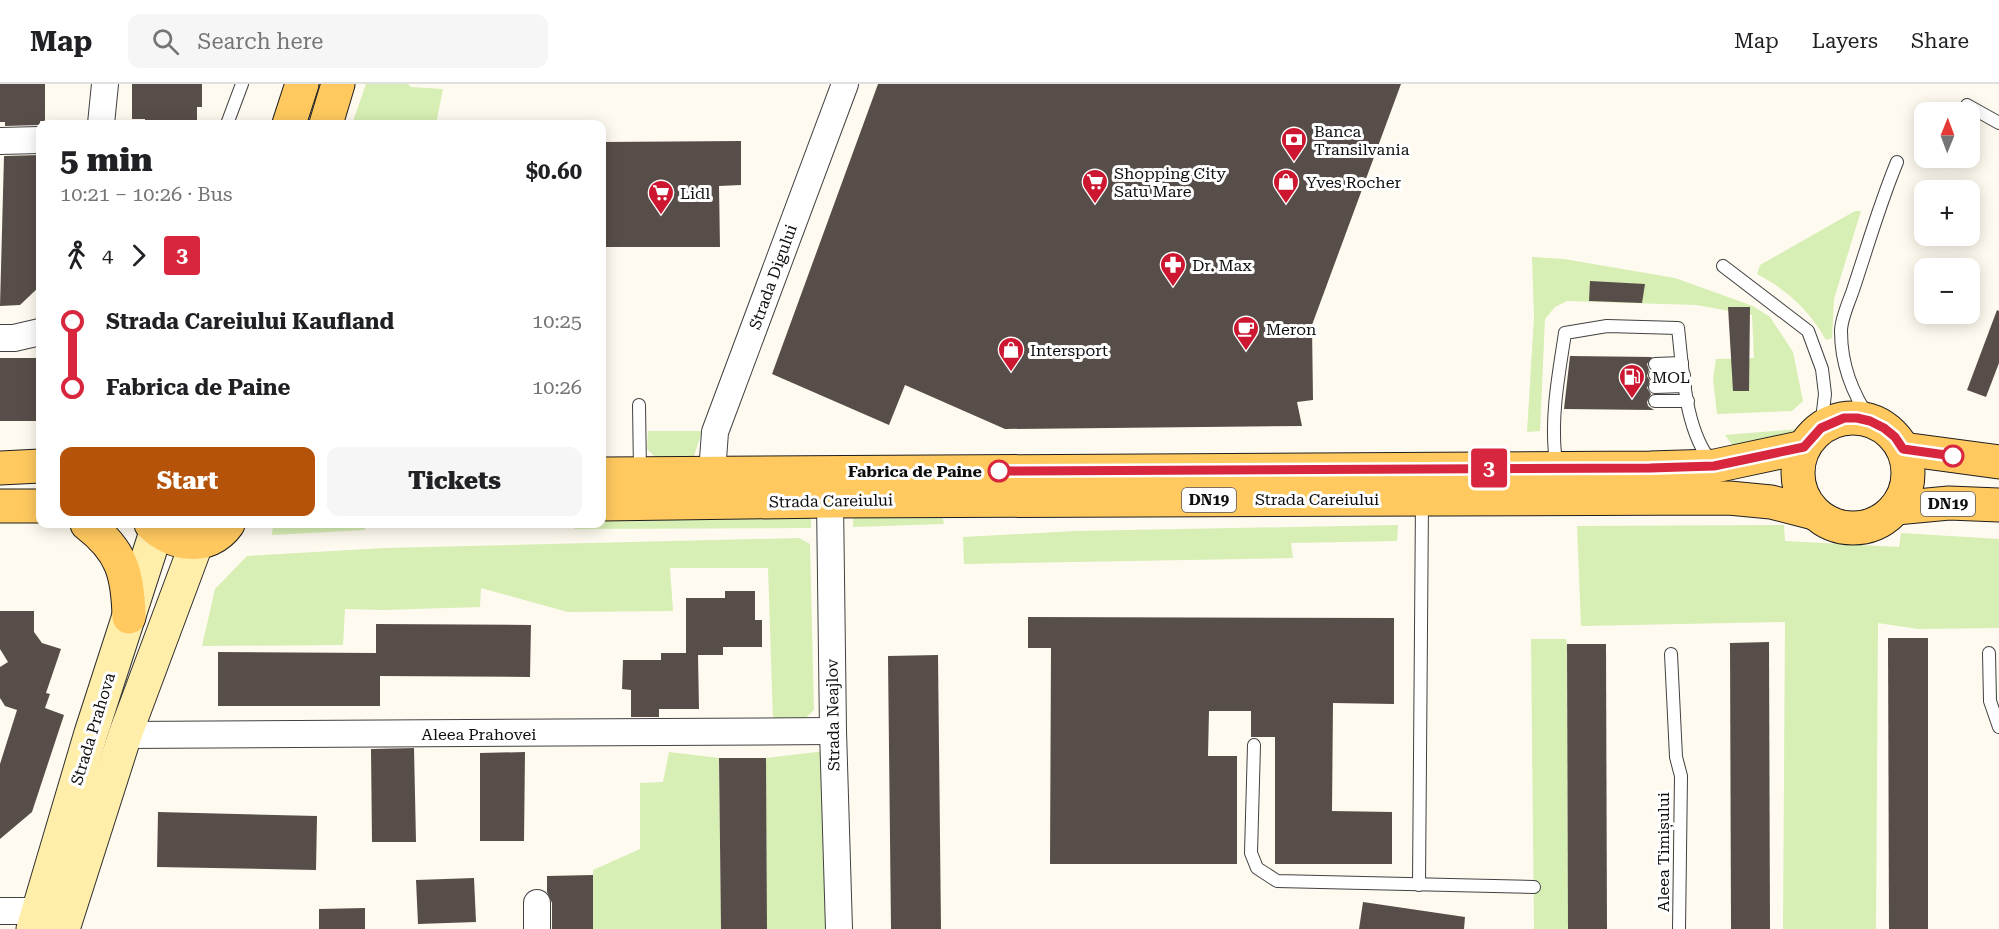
<!DOCTYPE html>
<meta charset="utf-8">
<style>
:root{--surface:#fff;--page:#f6f6f6;--text:#202124;--muted:#757577;--line:#e0e0e0;--accent:#b45309}
body{margin:0;font-family:"Roboto Serif",serif;background:var(--page);color:var(--text);height:100vh;display:flex;flex-direction:column;font-size:22px;white-space:nowrap}
*{box-sizing:border-box;margin:0}
p{font-size:20px;color:var(--muted)}
.icon{flex:none;width:33px;height:33px;fill:none;stroke:currentColor;stroke-width:2;stroke-linecap:round;stroke-linejoin:round}
.map{position:relative;flex:1;overflow:hidden}
.panel{position:absolute;left:36px;top:36px;width:570px;height:408px;display:flex;flex-direction:column;background:var(--surface);border-radius:12px;box-shadow:0 3px 15px #0003}
.panel>*{flex:none}
.badge{padding:0 12px;border-radius:4px;font-size:21px;line-height:39px}
.needle{width:39px;rotate:1deg}
.controls{position:absolute;left:1914px;top:18px;display:grid;gap:12px}
.controls a{display:grid;place-items:center;width:66px;height:66px;border-radius:12px;background:var(--surface);box-shadow:0 3px 15px #0003;font-size:30px}
.map>.badge{position:absolute;translate:-50% -50%;box-shadow:0 0 0 3px #fff}
.legs{display:flex;align-items:center;gap:9px;height:66px;padding:0 24px;font-size:20px}
.legs p{margin-inline-start:auto}
.overview{display:flex;align-items:center;justify-content:space-between;height:102px;padding:0 24px}
h1{font-size:33px;font-weight:800;line-height:45px}
.button{display:flex;gap:12px;margin-top:auto;padding:12px 24px}
.button a{flex:1;height:69px;border-radius:12px;background:var(--accent);color:#fff;font-size:24px;font-weight:800;line-height:69px;text-align:center}
.button a+a{background:var(--page);color:var(--text)}
ul{padding:0 24px;list-style:none}
li{display:flex;align-items:center;gap:21px;height:66px;font-size:22px}
li i{display:grid;place-items:center;width:9px;height:100%;margin:0 8px;background:currentColor}
li i::after{content:'';width:15px;height:15px;margin:-8px;border:4px solid;border-radius:50%;background:var(--surface)}
li p{margin-inline-start:auto}
li:first-child i{background:linear-gradient(#0000 50%,currentColor 0)}
li:last-child i{background:linear-gradient(currentColor 50%,#0000 0)}
header{display:flex;align-items:center;gap:36px;box-sizing:border-box;height:84px;padding:0 30px;background:var(--surface);border-bottom:2px solid var(--line)}
header strong{font-size:28px}
nav{display:flex;gap:33px;margin-inline-start:auto;font-size:21px}
.search{width:420px;height:54px;background:var(--page);display:flex;align-items:center;gap:15px;box-sizing:border-box;padding:0 21px;border-radius:12px;color:var(--muted);font-size:22px}
.map>svg:first-child{display:block}
.green{fill:#d7eeb4}
.building{fill:#584e49}
.lines{fill:none;stroke-linecap:round;stroke-linejoin:round}
.lane-casing{stroke:#414141;stroke-width:14}
.street-casing{stroke:#414141;stroke-width:28}
.secondary-casing{stroke:#303030;stroke-width:35}
.primary-casing{stroke:#1f1f1f;stroke-width:35}
.lane{stroke:#fff;stroke-width:12}
.street{stroke:#fff;stroke-width:26}
.secondary{stroke:#fea;stroke-width:33}
.primary{stroke:#ffc95f;stroke-width:33}
.line-1-casing{stroke:#fff;stroke-width:14}
.line-1{stroke:#d7263d;stroke-width:9}
.stop-1-dot{fill:#fff;stroke:#d7263d;stroke-width:3}
.labels{text-anchor:middle;dominant-baseline:central;stroke-width:6;stroke-linejoin:round;paint-order:stroke}
.shield{fill:#fff;stroke:#565656;stroke-width:1.5}
.shield-label{font-size:15px;font-weight:bold;fill:#0e0e0e}
.poi-label{font-size:16px;fill:#0e0e0e;stroke:#fff;text-anchor:start}
.street-label{font-size:16px;fill:#0e0e0e;stroke:#fff}
.stop-label{font-size:16px;font-weight:bold;fill:#0e0e0e;stroke:#fff;text-anchor:end}
</style>
<header>
<strong>Map</strong>
<div class="search"><svg class="icon" aria-label="search" viewBox="0 0 24 24"><circle cx="10" cy="10" r="6"/><path d="M15 15l6 6"/></svg>Search here</div>
<nav><a>Map</a><a>Layers</a><a>Share</a></nav>
</header>
<div class="map">
<svg width="1999" height="845" viewBox="0 0 1999 845">
<rect width="100%" height="100%" fill="#fffaef"/>
<g class="green">
<polygon points="366,0 408,0 411,3 443,5 436,40 352,40"/>
<path d="M 1855,127 L 1861,127 L 1834,215 L 1832,254 L 1826,256 C 1810,227 1786,205 1757,190 L 1760,181 Z"/>
<polygon points="1532,173 1564,175 1675,194 1753,222 1770,233 1793,268 1803,317 1792,327 1717,330 1713,295 1716,275 1754,274 1752,231 1696,221 1567,217 1555,223 1545,235 1540,347 1527,348 1534,233"/>
<polygon points="1799,345 1782,358 1733,362 1725,351"/>
<polygon points="648,347 702,347 693,375 656,374 647,365"/>
<polygon points="940,422 944,440 853,443 853,433"/>
<polygon points="811,425 811,444 573,445 586,440 602,440 602,433"/>
<polygon points="273,440 364,440 365,446 272,451"/>
<polygon points="389,440 528,440 529,442 389,444"/>
<polygon points="1398,441 1397,457 1291,459 1293,474 964,480 963,453 1076,447"/>
<polygon points="1784,441 1785,457 1899,463 1901,449 1999,455 1999,544 1918,545 1878,539 1876,845 1783,845 1785,538 1581,542 1577,442"/>
<polygon points="799,454 810,460 814,626 801,638 773,636 768,484 670,484 673,527 568,528 481,504 480,523 383,526 345,525 343,561 202,562 215,505 247,472 385,464"/>
<polygon points="1531,555 1566,555 1567,560 1568,845 1534,845"/>
<polygon points="825,667 829,845 767,845 766,674"/>
<polygon points="669,668 719,674 721,845 593,845 593,786 640,765 640,699 663,698"/>
</g>
<g class="building">
<polygon points="0,0 45,0 45,37 40,37 40,41 5,42 5,38 0,38"/>
<polygon points="132,0 202,0 202,23 197,23 197,40 145,40 145,35 132,35"/>
<polygon points="878,0 1401,0 1312,241 1313,316 1297,318 1302,342 1005,345 905,301 889,341 772,290"/>
<polygon points="741,57 741,101 719,102 720,163 602,163 602,58"/>
<polygon points="40,71 40,202 20,221 0,222 4,72"/>
<polygon points="1590,197 1645,200 1642,219 1589,217"/>
<polygon points="1728,223 1750,223 1749,307 1733,307"/>
<polygon points="1997,226 1999,227 1999,279 1986,313 1967,306"/>
<polygon points="1570,272 1652,273 1647,280 1649,286 1647,292 1650,297 1647,304 1651,310 1647,318 1648,322 1654,326 1564,325"/>
<rect x="0" y="274" width="40" height="63"/>
<polygon points="725,507 755,507 755,536 762,536 762,563 723,563 723,571 698,571 699,625 659,625 659,633 631,633 631,606 622,605 623,576 661,576 661,569 686,569 686,514 725,514"/>
<polygon points="0,527 34,527 34,548 42,559 61,565 46,609 50,610 45,624 64,631 32,728 0,755 0,680 17,626 5,622 0,614 0,583 8,578 0,565"/>
<polygon points="1028,533 1394,534 1394,620 1333,619 1332,727 1392,728 1392,780 1275,780 1275,653 1251,653 1251,627 1209,627 1208,672 1237,672 1237,780 1050,780 1051,564 1028,564"/>
<polygon points="376,540 531,541 530,593 380,592 380,622 218,622 218,568 376,569"/>
<polygon points="1888,554 1928,554 1928,845 1889,845"/>
<polygon points="1769,558 1770,845 1731,845 1730,559"/>
<polygon points="1567,560 1606,560 1607,845 1568,845"/>
<polygon points="938,571 941,845 891,845 888,572"/>
<polygon points="414,664 416,758 372,758 371,665"/>
<polygon points="525,668 524,757 480,757 480,669"/>
<polygon points="719,674 766,674 767,845 721,845"/>
<polygon points="158,728 317,732 316,786 157,783"/>
<polygon points="593,791 593,845 552,845 552,819 547,808 547,792"/>
<polygon points="474,794 476,838 418,840 416,796"/>
<polygon points="1363,818 1465,833 1464,845 1359,845"/>
<polygon points="365,824 365,845 319,845 319,825"/>
</g>
<g class="lines">
<defs>
<g id="lane">
<polyline points="1967,21 1999,39"/>
<polyline points="227,40 242,0"/>
<polyline points="1723,182 1808,247 1822,285 1825,310 1821,344"/>
<polyline points="1655,280 1682,279"/>
<polyline points="1655,291 1684,291"/>
<polyline points="1655,303 1685,302"/>
<polyline points="1655,317 1688,317"/>
<polyline points="639,321 640,388"/>
<path d="M 1871,337 C 1852,309 1841,281 1841,247 C 1841,234 1850,216 1854,203 C 1868,161 1880,119 1897,78"/>
<path d="M 1546,381 L 1555,370 C 1551,329 1559,289 1565,249 L 1607,242 L 1678,244 C 1683,286 1684,345 1712,379"/>
<polyline points="1989,569 1990,617 1999,643"/>
<polyline points="1671,570 1676,673 1681,692 1679,845"/>
<polyline points="1254,661 1251,769 1257,784 1277,797 1534,803"/>
<polyline points="1419,801 1422,416"/>
</g>
<g id="street">
<polyline points="101,40 105,0"/>
<polyline points="0,57 40,56"/>
<polyline points="0,254 14,254 40,248"/>
<polyline points="712,389 715,348 845,0"/>
<polyline points="830,417 833,647 839,845"/>
<polyline points="125,651 833,647"/>
<polyline points="537,819 537,845"/>
<polyline points="0,827 38,827"/>
</g>
<g id="secondary">
<polyline points="33,845 91,649 157,445"/>
<polyline points="63,845 125,651 197,458"/>
</g>
<g id="primary">
<polyline points="289,40 302,0"/>
<polyline points="326,40 338,0"/>
<circle cx="1853" cy="389" r="55"/>
<polyline points="1903,365 1999,378"/>
<polyline points="0,384 40,382"/>
<polyline points="602,390 1650,384 1715,382 1804,363"/>
<polyline points="602,420 830,417 1729,414 1771,418 1814,429"/>
<polyline points="0,422 40,422"/>
<polyline points="1896,424 1949,419 1999,421"/>
<path d="M 87,440 C 122,467 128,490 129,533"/>
<path d="M 151,440 C 172,461 208,468 228,440"/>
</g>
</defs>
<use href="#lane" class="lane-casing"/>
<use href="#street" class="street-casing"/>
<use href="#secondary" class="secondary-casing"/>
<use href="#primary" class="primary-casing"/>
<use href="#lane" class="lane"/>
<use href="#street" class="street"/>
<use href="#secondary" class="secondary"/>
<use href="#primary" class="primary"/>
</g>
<g class="lines">
<defs>
<polyline id="line-1" points="999,387 1650,384 1714,382 1804,363 1821,344 1844,334 1857,334 1870,337 1884,344 1895,353 1903,365 1953,372"/>
</defs>
<use href="#line-1" class="line-1-casing"/>
<use href="#line-1" class="line-1"/>
</g>
<defs>
<symbol id="bank-pin" viewBox="-11 -11 22 30"><path d="M0 17L-7.5 6A9.5 9.5 0 1 1 7.5 6Z" fill="#cd1731" stroke="#fff"/><path d="M-6-4H6V4H-6ZM0-2.3a2.3 2.3 0 1 0 0 4.6a2.3 2.3 0 1 0 0-4.6Z" fill="#fff"/></symbol>
<symbol id="supermarket-pin" viewBox="-11 -11 22 30"><path d="M0 17L-7.5 6A9.5 9.5 0 1 1 7.5 6Z" fill="#cd1731" stroke="#fff"/><path d="M-6-5.5h2.5l.6 2H6L4.5 2H-2.5L-4.4-4H-6ZM-1.5 3.2a1.3 1.3 0 1 0 .1 0ZM3 3.2a1.3 1.3 0 1 0 .1 0Z" fill="#fff"/></symbol>
<symbol id="shop-pin" viewBox="-11 -11 22 30"><path d="M0 17L-7.5 6A9.5 9.5 0 1 1 7.5 6Z" fill="#cd1731" stroke="#fff"/><path d="M-5-2.5h2.3a2.7 3.5 0 0 1 5.4 0H5L5.5 6h-11ZM-1.5-2.5h3a1.5 2.3 0 0 0-3 0Z" fill="#fff"/></symbol>
<symbol id="pharmacy-pin" viewBox="-11 -11 22 30"><path d="M0 17L-7.5 6A9.5 9.5 0 1 1 7.5 6Z" fill="#cd1731" stroke="#fff"/><path d="M-2-6h4v4h4v4h-4v4h-4v-4h-4v-4h4Z" fill="#fff"/></symbol>
<symbol id="cafe-pin" viewBox="-11 -11 22 30"><path d="M0 17L-7.5 6A9.5 9.5 0 1 1 7.5 6Z" fill="#cd1731" stroke="#fff"/><path d="M-5.5-4.5H6V0H3Q3 3.5 0 3.5H-2.5Q-5.5 3.5-5.5 0ZM3-3.2v2h1.7v-2ZM-6 4.5H4V6H-6Z" fill="#fff"/></symbol>
<symbol id="fuel-pin" viewBox="-11 -11 22 30"><path d="M0 17L-7.5 6A9.5 9.5 0 1 1 7.5 6Z" fill="#cd1731" stroke="#fff"/><path d="M-5.5-6h7V0h2V4h1.3V-2.5L3-4.5l.8-.8L6-3V5H2.5V1h-1V6h-7ZM-4.2-4.7v3.2H.2V-4.7Z" fill="#fff"/></symbol>
</defs>
<g fill-rule="evenodd">
<use href="#bank-pin" x="1279" y="41" width="30" height="40"/>
<use href="#supermarket-pin" x="1080" y="83" width="30" height="40"/>
<use href="#shop-pin" x="1271" y="83" width="30" height="40"/>
<use href="#supermarket-pin" x="646" y="94" width="30" height="40"/>
<use href="#pharmacy-pin" x="1158" y="166" width="30" height="40"/>
<use href="#cafe-pin" x="1231" y="230" width="30" height="40"/>
<use href="#shop-pin" x="996" y="251" width="30" height="40"/>
<use href="#fuel-pin" x="1617" y="278" width="30" height="40"/>
</g>
<g class="stop-1-dot">
<circle cx="1953" cy="372" r="10"/>
<circle cx="999" cy="387" r="10"/>
</g>
<g class="labels">
<g class="shield">
<rect x="1182" y="404" width="54" height="24" rx="4.5"/>
<rect x="1921" y="408" width="54" height="24" rx="4.5"/>
</g>
<g class="shield-label">
<text x="1209" y="416">DN19</text>
<text x="1948" y="420">DN19</text>
</g>
<g class="poi-label">
<text x="1314" y="47">Banca<tspan x="1314" dy="18">Transilvania</tspan></text>
<text x="1114" y="89">Shopping City<tspan x="1114" dy="18">Satu Mare</tspan></text>
<text x="1306" y="98">Yves Rocher</text>
<text x="680" y="109">Lidl</text>
<text x="1192" y="181">Dr. Max</text>
<text x="1266" y="245">Meron</text>
<text x="1030" y="266">Intersport</text>
<text x="1652" y="293">MOL</text>
</g>
<g class="street-label">
<text transform="translate(773 193) rotate(-70)">Strada Digului</text>
<text x="1317" y="415">Strada Careiului</text>
<text transform="translate(831 417) rotate(-1)">Strada Careiului</text>
<text transform="translate(833 631) rotate(-91)">Strada Neajlov</text>
<text transform="translate(93 645) rotate(-73)">Strada Prahova</text>
<text x="479" y="650">Aleea Prahovei</text>
<text transform="translate(1663 768) rotate(-90)">Aleea Timișului</text>
</g>
<g class="stop-label">
<text x="982" y="387">Fabrica de Paine</text>
</g>
</g>
</svg>
<div class="controls">
<a><svg class="needle" viewBox="-14 -14 28 28"><path d="M0-13l5 13h-10z" fill="#e53935"/><path d="M0 13l5-13h-10z" fill="#757577"/></svg></a>
<a>+</a>
<a>−</a>
</div>
<b class="badge" style="left:1489px;top:384px;background:#d7263d;color:#fff">3</b>
<section class="panel">
<div class="overview"><div><h1>5 min</h1><p>10:21 – 10:26 · Bus</p></div><b>$0.60</b></div>
<div class="legs"><svg class="icon" aria-label="walk" viewBox="0 0 24 24"><circle cx="13" cy="4" r="2"/><path d="M13 8l-2 6 4 7M11 14l-3 7M7 12l3-4h3l4 4"/></svg>4<svg class="icon" aria-label="forward" viewBox="0 0 24 24"><path d="M9 5l7 7-7 7"/></svg><b class="badge" style="background:#d7263d;color:#fff">3</b></div>
<ul>
<li><i style="color:#d7263d"></i><b>Strada Careiului Kaufland</b><p>10:25</p></li>
<li><i style="color:#d7263d"></i><b>Fabrica de Paine</b><p>10:26</p></li>
</ul>
<div class="button"><a>Start</a><a>Tickets</a></div>
</section>
</div>
